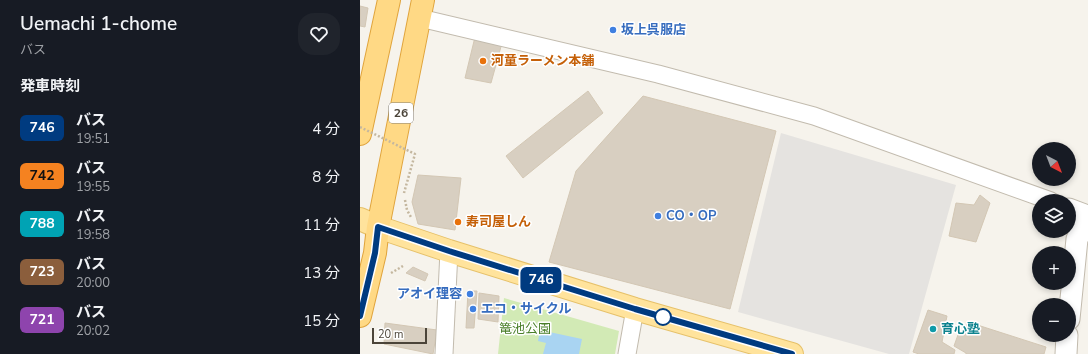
<!DOCTYPE html>
<html lang="ja">
<meta charset="utf-8">
<style>
:root{--surface:#171b24;--page:#20242c;--text:#f1f3f6;--muted:#9ea1a6}
body{margin:0;font-family:"Nunito Sans","Noto Sans JP",sans-serif;background:var(--page);color:var(--text);height:100vh;display:flex;flex-direction:column;font-size:15px;white-space:nowrap}
*{box-sizing:border-box;margin:0}
p{font-size:13px;color:var(--muted)}
.icon{flex:none;width:22px;height:22px;fill:none;stroke:currentColor;stroke-width:2;stroke-linecap:round;stroke-linejoin:round}
.map{position:relative;flex:1;overflow:hidden}
.drawer{display:flex;flex-direction:column;background:var(--surface);width:360px}
.drawer>*{flex:none}
.badge{padding:0 8px;border-radius:6px;font-size:14px;line-height:26px}
.needle{width:26px;rotate:138deg}
.tools{position:absolute;left:672px;top:142px;display:grid;gap:8px}
.tools a{display:grid;place-items:center;width:44px;height:44px;border-radius:50%;background:var(--surface);box-shadow:0 2px 6px #0003;font-size:20px}
.scale{position:absolute;left:12px;bottom:10px;width:55px;box-sizing:border-box;padding-left:4px;border:2px solid #4b4439;border-top:0;font-size:11px;line-height:14px;white-space:nowrap;color:#4b4439;-webkit-text-stroke:3px #fff;paint-order:stroke}
.map>.badge{position:absolute;translate:-50% -50%;box-shadow:0 0 0 2px #fff}
h2{padding:0 20px;font-size:15px;line-height:36px}
.round{display:grid;place-items:center;flex:none;width:42px;height:42px;border-radius:16px;background:var(--page)}
.headline{display:flex;align-items:center;justify-content:space-between;height:68px;padding:0 20px}
h1{font-size:19px;font-weight:600;line-height:30px}
ul{padding:0;list-style:none}
li{display:flex;align-items:center;gap:12px;height:48px;padding:0 20px}
li div{flex:1}
li b{display:block;font-size:15px}
li em{font-style:normal}
li .badge{min-width:44px;font-weight:700;text-align:center}
main{display:flex;flex:1;min-height:0}
.map>svg:first-child{display:block}
.green{fill:#d2eab5}
.parking{fill:#e5e3e0}
.water{fill:#a9d4f2}
.building{fill:#d8cfc1;stroke:#d3c7b4}
.lines{fill:none;stroke-linecap:round;stroke-linejoin:round}
.minor-casing{stroke:#c2bbae;stroke-width:19}
.tertiary-casing{stroke:#c2bbae;stroke-width:23}
.primary-casing{stroke:#e6c16a;stroke-width:24}
.trunk-casing{stroke:#e0a43c;stroke-width:24}
.path{stroke:#c4b79f;stroke-width:2.5;stroke-dasharray:2 2;stroke-linecap:butt}
.minor{stroke:#fff;stroke-width:17}
.tertiary{stroke:#fff;stroke-width:21}
.primary{stroke:#ffe39c;stroke-width:22}
.trunk{stroke:#ffd985;stroke-width:22}
.path-bridge{stroke:#c4b79f;stroke-width:2.5;stroke-dasharray:2 2;stroke-linecap:butt}
.line-casing{stroke:#fff;stroke-width:9}
.line{stroke:#003b80;stroke-width:6}
.shop-dot{fill:#3f7fe0;stroke:#fff;stroke-width:1.5}
.food-dot{fill:#e8710a;stroke:#fff;stroke-width:1.5}
.stop-dot{fill:#fff;stroke:#003b80;stroke-width:2}
.culture-dot{fill:#0f9aa8;stroke:#fff;stroke-width:1.5}
.labels{text-anchor:middle;dominant-baseline:central;stroke-width:3;stroke-linejoin:round;paint-order:stroke}
.shield{fill:#fff;stroke:#817c74;stroke-width:1}
.shield-label{font-size:12px;font-weight:bold;fill:#4b4439}
.shop-label{font-size:13px;font-weight:bold;fill:#366cbe;stroke:#fff;text-anchor:start}
.food-label{font-size:13px;font-weight:bold;fill:#c56008;stroke:#fff;text-anchor:start}
.park-label{font-size:13px;fill:#4a7f2a;stroke:#fff}
.culture-label{font-size:13px;font-weight:bold;fill:#0d838f;stroke:#fff;text-anchor:start}
</style>
<main>
<section class="drawer">
<div class="headline"><div><h1>Uemachi 1-chome</h1><p>バス</p></div><a class="round"><svg class="icon" aria-label="heart" viewBox="0 0 24 24"><path d="M12 20l-8-8c-3-5 5-10 8-4 3-6 11-1 8 4z"/></svg></a></div>
<h2>発車時刻</h2>
<ul>
<li><span class="badge" style="background:#003b80;color:#fff">746</span><div><b>バス</b><p>19:51</p></div><em>4 分</em></li>
<li><span class="badge" style="background:#f58220;color:#111">742</span><div><b>バス</b><p>19:55</p></div><em>8 分</em></li>
<li><span class="badge" style="background:#00a3b4;color:#fff">788</span><div><b>バス</b><p>19:58</p></div><em>11 分</em></li>
<li><span class="badge" style="background:#8b5e3c;color:#fff">723</span><div><b>バス</b><p>20:00</p></div><em>13 分</em></li>
<li><span class="badge" style="background:#8e44ad;color:#fff">721</span><div><b>バス</b><p>20:02</p></div><em>15 分</em></li>
</ul>
</section>
<div class="map">
<svg width="728" height="354" viewBox="0 0 728 354">
<rect width="100%" height="100%" fill="#f6f3ec"/>
<polygon class="green" points="144,298 259,331 255,354 138,354"/>
<polygon class="parking" points="421,133 596,185 549,354 529,354 378,312"/>
<polygon class="water" points="180,330 222,339 219,354 183,354 186,343 178,341"/>
<g class="building">
<polygon points="0,6 8,8 5,27 0,26"/>
<polygon points="115,37 142,43 131,83 105,78"/>
<polygon points="228,91 243,113 163,178 146,156"/>
<polygon points="283,96 416,131 370,309 189,262 216,171"/>
<polygon points="58,175 101,178 95,230 58,224 52,202"/>
<polygon points="620,195 630,203 616,242 589,236 596,203 614,205"/>
<polygon points="53,267 68,274 65,281 46,273"/>
<polygon points="108,291 117,291 114,328 106,328"/>
<polygon points="119,293 139,296 138,322 118,319"/>
<polygon points="568,310 587,316 582,342 595,350 594,354 559,354 553,352"/>
<polygon points="608,322 686,347 684,354 606,354 606,353 594,346 599,332 604,331"/>
<polygon points="25,323 77,330 73,354 24,344"/>
</g>
<g class="lines">
<defs>
<g id="minor">
<polyline points="60,18 298,74 454,116 691,201"/>
<polyline points="709,207 728,214"/>
<polyline points="84,354 89,251"/>
<polyline points="267,354 275,309"/>
</g>
<g id="tertiary">
<polyline points="709,319 717,239 728,218"/>
<polyline points="706,354 707,335"/>
</g>
<polyline id="primary" points="0,219 18,227 89,251 275,309 432,354"/>
<g id="trunk">
<polyline points="0,134 29,0"/>
<polyline points="0,316 15,253 18,227 63,0"/>
</g>
</defs>
<use href="#minor" class="minor-casing"/>
<use href="#tertiary" class="tertiary-casing"/>
<use href="#primary" class="primary-casing"/>
<use href="#trunk" class="trunk-casing"/>
<g class="path">
<polyline points="45,200 47,210 51,217"/>
<polyline points="31,273 43,266"/>
</g>
<use href="#minor" class="minor"/>
<use href="#tertiary" class="tertiary"/>
<use href="#primary" class="primary"/>
<use href="#trunk" class="trunk"/>
<polyline class="path-bridge" points="0,127 55,154 44,193"/>
</g>
<g class="lines">
<defs>
<polyline id="line" points="0,316 15,253 18,227 89,251 275,309 432,354"/>
</defs>
<use href="#line" class="line-casing"/>
<use href="#line" class="line"/>
</g>
<g class="shop-dot">
<circle cx="253" cy="30" r="4"/>
<circle cx="298" cy="216" r="4"/>
<circle cx="110" cy="294" r="4"/>
<circle cx="113" cy="309" r="4"/>
</g>
<g class="food-dot">
<circle cx="123" cy="61" r="4"/>
<circle cx="98" cy="222" r="4"/>
</g>
<circle class="stop-dot" cx="303" cy="317" r="8"/>
<circle class="culture-dot" cx="573" cy="329" r="4"/>
<g class="labels">
<rect class="shield" x="29" y="103" width="24" height="20" rx="3"/>
<g class="shield-label">
<text x="41" y="113">26</text>
</g>
<g class="shop-label">
<text x="261" y="30">坂上呉服店</text>
<text x="306" y="216">CO・OP</text>
<text x="102" y="294" text-anchor="end">アオイ理容</text>
<text x="121" y="309">エコ・サイクル</text>
</g>
<g class="food-label">
<text x="131" y="61">河童ラーメン本舗</text>
<text x="106" y="222">寿司屋しん</text>
</g>
<g class="park-label">
<text x="165" y="329">篭池公園</text>
</g>
<g class="culture-label">
<text x="581" y="329">育心塾</text>
</g>
</g>
</svg>
<div class="tools">
<a><svg class="needle" viewBox="-14 -14 28 28"><path d="M0-13l5 13h-10z" fill="#e53935"/><path d="M0 13l5-13h-10z" fill="#9ea1a6"/></svg></a>
<a><svg class="icon" aria-label="layers" viewBox="0 0 24 24"><path d="M12 4l9 5-9 5-9-5zM3 14l9 5 9-5"/></svg></a>
<a>+</a>
<a>−</a>
</div>
<div class="scale">20 m</div>
<b class="badge" style="left:181px;top:280px;background:#003b80;color:#fff">746</b>
</div>
</main>
